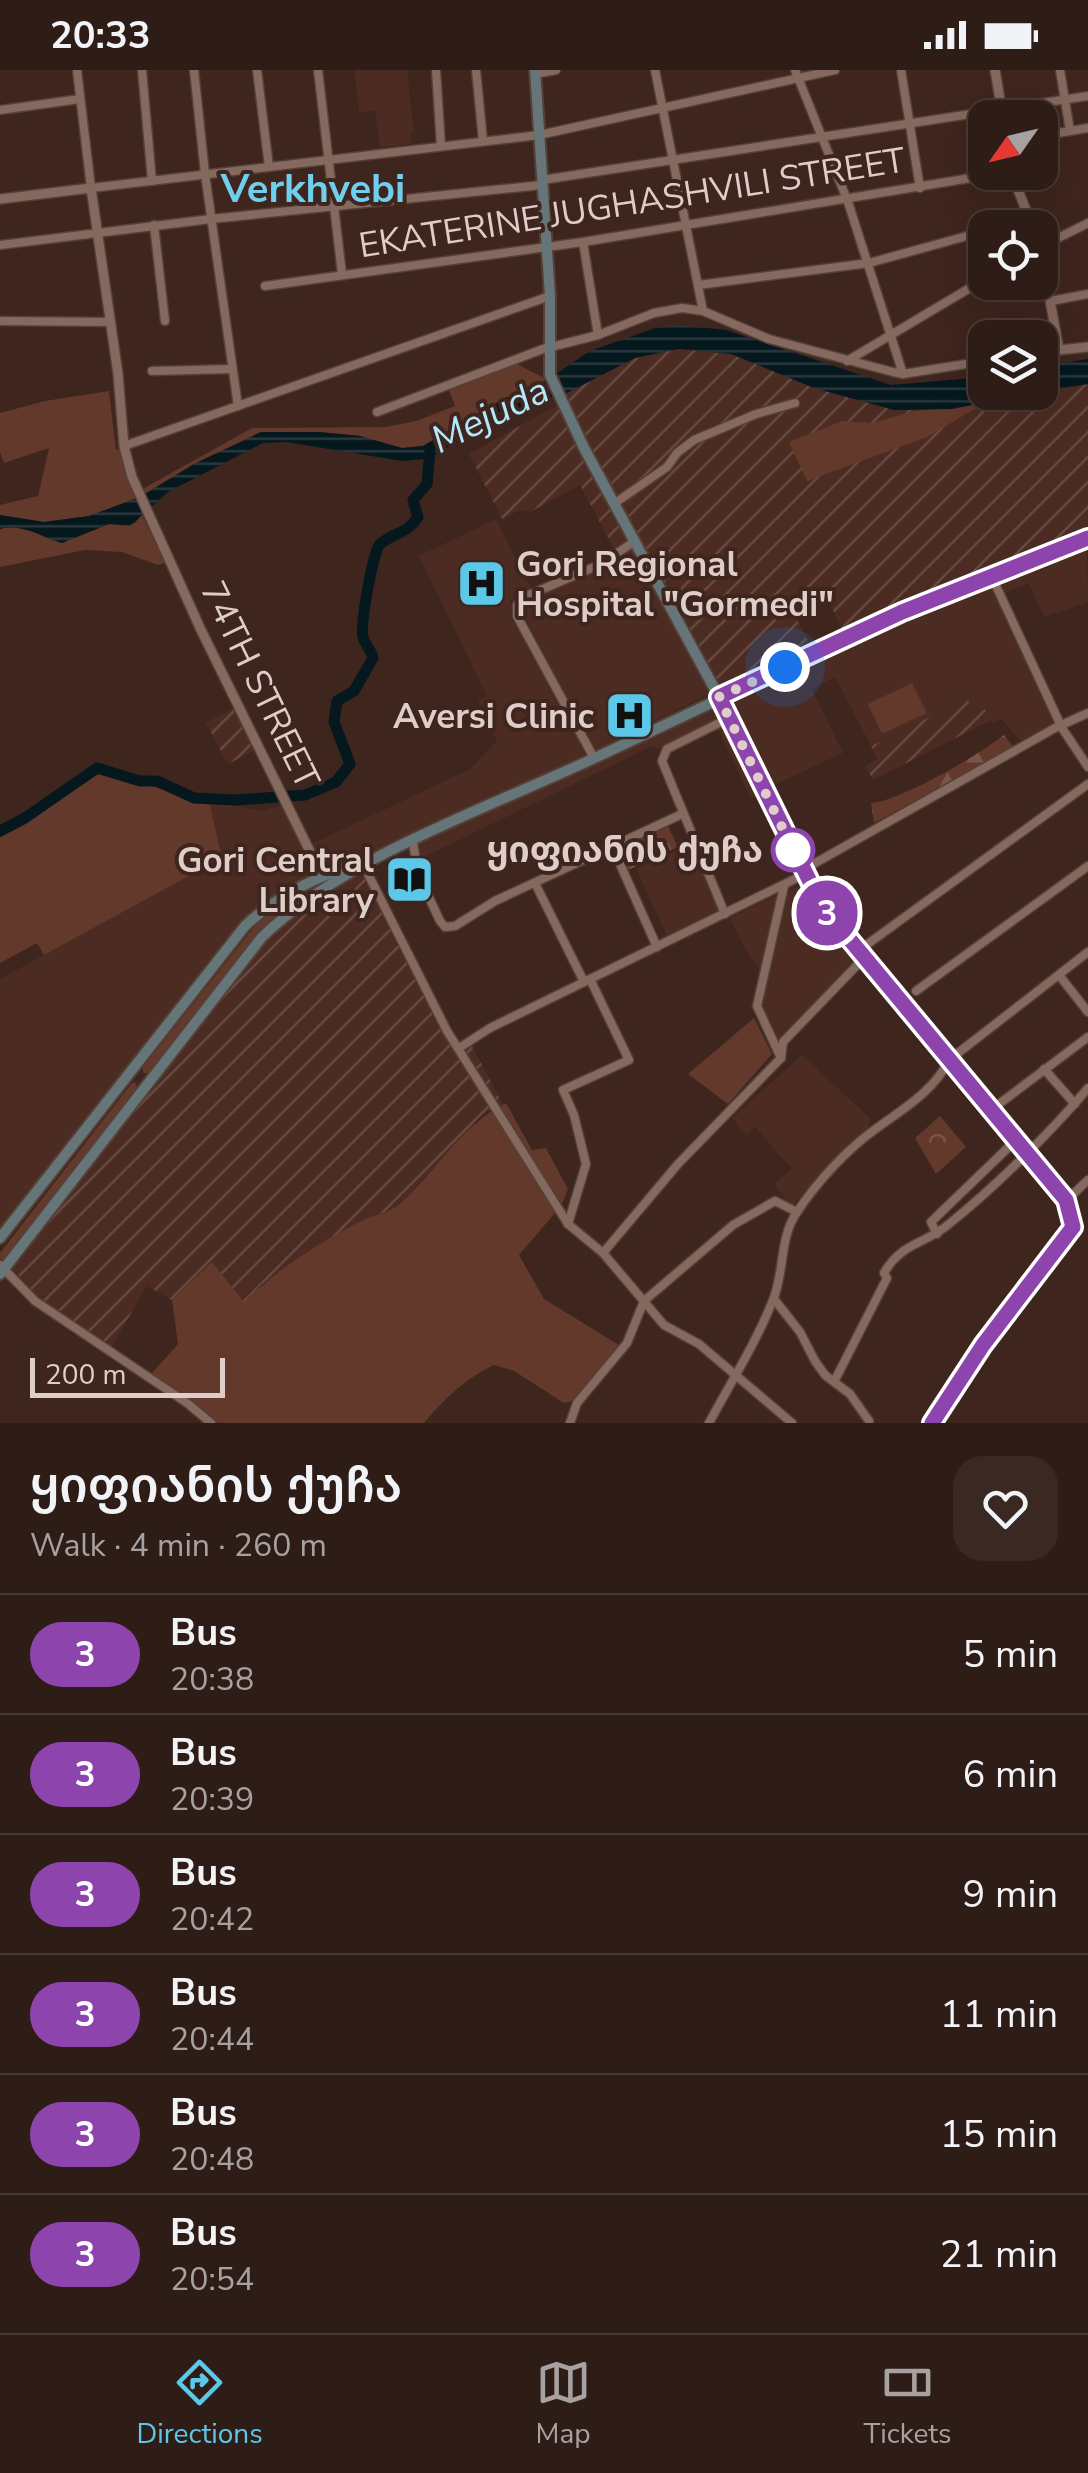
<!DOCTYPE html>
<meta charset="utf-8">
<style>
:root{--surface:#2e1c16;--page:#3a2923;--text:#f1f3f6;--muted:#a7a1a1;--line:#493a35;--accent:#5dc7e8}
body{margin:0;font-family:"Nunito Sans","Noto Sans Georgian",sans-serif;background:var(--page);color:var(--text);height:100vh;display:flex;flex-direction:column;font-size:38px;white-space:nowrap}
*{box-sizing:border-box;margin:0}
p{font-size:32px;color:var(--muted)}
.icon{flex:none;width:55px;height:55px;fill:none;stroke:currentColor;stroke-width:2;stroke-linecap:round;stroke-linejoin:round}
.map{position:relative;height:1353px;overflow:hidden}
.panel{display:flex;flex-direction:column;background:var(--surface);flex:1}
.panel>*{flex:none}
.badge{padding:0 20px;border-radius:32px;font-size:35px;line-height:65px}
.needle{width:65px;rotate:236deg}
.tools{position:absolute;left:968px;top:30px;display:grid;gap:20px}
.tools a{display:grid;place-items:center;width:90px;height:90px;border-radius:20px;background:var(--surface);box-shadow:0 10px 40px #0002,0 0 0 2px var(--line);font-size:50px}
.scale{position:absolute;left:30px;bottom:25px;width:195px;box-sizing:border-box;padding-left:10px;border:5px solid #decdc8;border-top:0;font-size:28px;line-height:35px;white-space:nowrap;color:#decdc8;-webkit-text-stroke:8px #3e251e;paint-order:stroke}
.you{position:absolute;width:50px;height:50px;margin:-25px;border:8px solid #fff;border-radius:50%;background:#1a73e8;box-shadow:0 0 0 15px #1a73e833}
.map>.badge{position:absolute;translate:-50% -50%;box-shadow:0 0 0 5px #fff}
.round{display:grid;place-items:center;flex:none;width:105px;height:105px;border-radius:30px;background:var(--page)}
.overview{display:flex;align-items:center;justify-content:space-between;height:170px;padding:0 30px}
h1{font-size:48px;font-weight:600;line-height:75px}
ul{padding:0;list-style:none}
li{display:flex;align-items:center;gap:30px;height:120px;padding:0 30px;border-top:2px solid var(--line)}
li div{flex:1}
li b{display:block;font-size:38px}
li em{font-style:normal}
li .badge{min-width:110px;font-weight:700;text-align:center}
.status{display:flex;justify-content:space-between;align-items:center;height:70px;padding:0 50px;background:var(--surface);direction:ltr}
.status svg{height:28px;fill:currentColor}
.tabs{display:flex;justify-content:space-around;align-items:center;height:140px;border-top:2px solid var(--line);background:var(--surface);font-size:28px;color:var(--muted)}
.tabs a{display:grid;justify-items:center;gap:5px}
.tabs .selected{color:var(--accent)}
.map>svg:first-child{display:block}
.built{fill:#4c2c22}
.industrial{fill:url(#industrial-furrows);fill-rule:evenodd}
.grass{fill:#63392b}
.forest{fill:url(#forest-firs)}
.park{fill:url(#park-crowns)}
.water{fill:url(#water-rules)}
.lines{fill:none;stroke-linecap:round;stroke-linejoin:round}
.river{stroke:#04181e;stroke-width:11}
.minor-casing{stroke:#544039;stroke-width:11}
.tertiary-casing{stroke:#544039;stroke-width:12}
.secondary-casing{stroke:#544039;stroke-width:14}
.minor{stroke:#85685e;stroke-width:8}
.tertiary{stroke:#85685e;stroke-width:9}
.secondary{stroke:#667578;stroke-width:10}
.line-casing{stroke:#fff;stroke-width:22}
.line{stroke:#8e44ad;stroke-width:15}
.walk{stroke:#decdc8;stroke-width:10;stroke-dasharray:0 18}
.stop-dot{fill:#fff;stroke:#8e44ad;stroke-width:5}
.labels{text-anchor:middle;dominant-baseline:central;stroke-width:8;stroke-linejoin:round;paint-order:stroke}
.street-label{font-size:35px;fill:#decdc8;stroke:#3e251e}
.poi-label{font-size:35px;font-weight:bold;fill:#decdc8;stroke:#3e251e;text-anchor:end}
.stop-label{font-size:35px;font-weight:bold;fill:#decdc8;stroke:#3e251e;text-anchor:end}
.water-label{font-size:38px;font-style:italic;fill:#b1e8fb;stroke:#3e251e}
.quarter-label{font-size:40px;font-weight:bold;fill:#6fcfed;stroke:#3e251e}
</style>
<div class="status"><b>20:33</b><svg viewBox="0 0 49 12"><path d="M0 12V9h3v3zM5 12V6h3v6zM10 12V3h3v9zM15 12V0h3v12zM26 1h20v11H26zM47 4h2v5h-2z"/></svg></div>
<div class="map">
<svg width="1088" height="1353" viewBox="0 0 1088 1353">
<defs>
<pattern id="industrial-furrows" width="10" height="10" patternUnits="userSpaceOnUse" patternTransform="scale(2.5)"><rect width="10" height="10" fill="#4c2c22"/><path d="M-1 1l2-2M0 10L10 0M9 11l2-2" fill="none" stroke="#654941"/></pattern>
<pattern id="forest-firs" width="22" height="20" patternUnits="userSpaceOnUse" patternTransform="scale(2.5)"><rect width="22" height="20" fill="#63392b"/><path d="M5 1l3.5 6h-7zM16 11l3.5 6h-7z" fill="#795448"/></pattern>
<pattern id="park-crowns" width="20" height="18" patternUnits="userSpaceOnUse" patternTransform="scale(2.5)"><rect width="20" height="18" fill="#63392b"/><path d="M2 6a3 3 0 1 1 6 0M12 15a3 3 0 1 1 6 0" fill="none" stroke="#795448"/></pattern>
<pattern id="water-rules" width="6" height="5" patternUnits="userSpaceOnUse" patternTransform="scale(2.5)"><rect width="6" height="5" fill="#04181e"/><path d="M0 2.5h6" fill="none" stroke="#28383d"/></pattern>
</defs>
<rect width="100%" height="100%" fill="#3e251e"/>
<g class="built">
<polygon points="354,0 407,0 414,63 410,64 411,74 380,77 375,41 359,42"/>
<polygon points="496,449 531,519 510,531 511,549 544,598 585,679 584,686 400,772 331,800 325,797 312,774 470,699 497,671 478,631 487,626 419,486"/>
<polygon points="1087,473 1088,532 1044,547 1029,513 1005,523 1001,506"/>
<polygon points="634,475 712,623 596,679 590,676 520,537 525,530"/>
<polygon points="991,509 1054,648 1051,655 1023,673 1001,649 992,653 985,639 979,641 966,629 871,676 835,607 812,619 843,683 770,717 731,634 734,628 899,547"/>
<polygon points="714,633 721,634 763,723 751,729 715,653 661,679 652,676 422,788 419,786 414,775"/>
<polygon points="209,731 261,741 283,735 314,801 260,836 227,867 0,1164 0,909 222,788"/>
<polygon points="691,774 719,837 718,842 667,866 636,799"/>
<polygon points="803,814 857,890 776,972 760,938 783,825"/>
<polygon points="775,826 778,830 762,902 747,882 730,848"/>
<polygon points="802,985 870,1048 869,1058 791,1136 774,1114 792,1099 755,1057 747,1065 732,1048"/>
</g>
<g class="industrial">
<path d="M 679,279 L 731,284 L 814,318 L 894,340 L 952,339 L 1088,314 L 1088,462 L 961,509 L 721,620 L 565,333 L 565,324 L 635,288 ZM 827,527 L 842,560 L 810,575 L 794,543 Z"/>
<polygon points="558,335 628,468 614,479 580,415 530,442 520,440 502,449 469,384"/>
<polygon points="966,629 979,641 985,639 991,650 873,710 865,696 877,689 871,676"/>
<polygon points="235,637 256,680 228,694 206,653"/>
<polygon points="361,801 447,965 461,976 470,972 503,1035 483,1044 398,1137 366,1149 319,1177 262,1214 244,1233 212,1192 172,1230 147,1216 110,1279 41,1231 11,1197 258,880 285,850"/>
</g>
<g class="grass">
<polygon points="517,294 546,309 541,314 503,329 423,376 402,378 360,366 319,362 261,362 194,394 140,427 89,446 44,452 0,445 0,435 38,426 49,378 4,393 0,382 0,343 45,331 109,321 116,380 124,376 139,421 252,358 385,357 416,351 455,336 449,320"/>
<polygon points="983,334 927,367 807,411 789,372 842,351 872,353 914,341"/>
<path d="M 142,445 L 165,493 L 158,495 L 122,482 L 85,480 L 0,497 L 0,459 C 23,453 40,467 62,473 L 109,454 L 135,453 Z"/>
<polygon points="912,613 927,643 882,664 868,634"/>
<path d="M 100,703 C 119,710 136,712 155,717 C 175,722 189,731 209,731 L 222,788 L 44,885 L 37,873 L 0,893 L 0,768 Z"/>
<polygon points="312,816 315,820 261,862 150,1003 143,1003 143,997 254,857 283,833"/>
<polygon points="754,948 772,984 728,1034 688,1004"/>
<polygon points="135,1012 138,1020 3,1191 0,1188 0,1183 131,1014"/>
<path d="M 506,1033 L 532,1080 L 546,1078 L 568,1119 L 561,1136 L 519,1185 L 544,1229 L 619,1275 L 574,1331 L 564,1333 L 514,1301 L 494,1295 C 466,1308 444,1329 424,1353 L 218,1353 L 151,1304 L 178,1274 L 172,1230 L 212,1192 L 244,1232 C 277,1199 323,1170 365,1149 C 377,1144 391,1142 400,1134 C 437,1101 461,1055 506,1033 Z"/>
</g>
<path class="forest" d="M 1004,665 L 1013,677 L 874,753 L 871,733 C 901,731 978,685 1004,665 Z"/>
<g class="park">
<polygon points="668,756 678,777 628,800 619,780"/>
<polygon points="940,1046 966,1077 936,1104 915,1068"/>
</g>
<g class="water">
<path d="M 678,255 L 726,260 L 891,315 L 985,307 L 985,322 L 1035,323 L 952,339 L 894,340 L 814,318 L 731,284 L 679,279 L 635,288 L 565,324 L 523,337 L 426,389 L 402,391 L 286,372 L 263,373 L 168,422 L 130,456 L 109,454 L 62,473 C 41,467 23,453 0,459 L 0,445 L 44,452 L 89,446 L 140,427 L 194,394 L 261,362 L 319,362 L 360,366 L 402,378 L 423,376 L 503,329 L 541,314 L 590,281 L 655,258 Z"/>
<polygon points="1088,289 1088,314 1040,321 1040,297"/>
</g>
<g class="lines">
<path class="river" d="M 0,761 L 25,748 L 97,698 L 140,711 L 157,711 L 194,728 L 235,730 L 305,725 L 336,712 L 350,694 L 334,652 L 337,631 L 354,621 L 373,588 C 371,579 365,575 363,567 C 360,555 373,481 380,474 C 393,463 408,463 418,447 L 413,430 L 427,414 L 430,381"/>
<defs>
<g id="minor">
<polyline points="77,0 91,118 539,65 835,0"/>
<polyline points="142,0 152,111"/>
<polyline points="194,0 205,104 238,336"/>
<polyline points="257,0 269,97"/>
<polyline points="318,0 342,204"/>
<polyline points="436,0 441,76"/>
<polyline points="476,0 483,71"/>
<polyline points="655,0 703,241"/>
<polyline points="795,0 848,132 903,304"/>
<polyline points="901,0 920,118"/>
<polyline points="1060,0 1070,61"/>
<polyline points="535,4 556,0"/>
<polyline points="0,40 80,29"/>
<polyline points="1040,66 1088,58"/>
<polyline points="542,110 1088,26"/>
<polyline points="154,155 165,251"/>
<polyline points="994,158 1027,143"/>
<polyline points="583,172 598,265"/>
<polyline points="0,175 211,149 542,115"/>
<polyline points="1040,177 1088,153"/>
<polyline points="698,215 869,193 985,161"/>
<polyline points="265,216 583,172 1007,102"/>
<polyline points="1051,231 1088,224"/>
<polyline points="0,251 111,252"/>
<polyline points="1040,283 1059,280"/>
<polyline points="847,291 985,209"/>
<polyline points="152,301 232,299"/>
<polyline points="377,342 543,279 598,265 654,243 682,238 703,241 769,269 893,302 903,304 985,291"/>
<polyline points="124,376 550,226"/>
<polyline points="615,433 667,397 677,383 694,370 756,344 795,333"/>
<polyline points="991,505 1062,658 1088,697"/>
<polyline points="719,627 821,836 1067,1130 1073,1157 983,1275 932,1353"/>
<polyline points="594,688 517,546 517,535 522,528 601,494 635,471"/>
<polyline points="413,772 418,804 440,851 445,857 455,856 495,831 682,744"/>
<polyline points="612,776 657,877"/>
<polyline points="364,796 447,961 568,1154 603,1183 664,1255 699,1274 792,1353"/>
<polyline points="535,813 584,912"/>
<polyline points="725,844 662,691 667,679 731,647"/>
<polyline points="858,881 1088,714"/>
<polyline points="1059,905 1088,942"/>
<polyline points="916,921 1088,796"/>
<polyline points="459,978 490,958 805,804 810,796 1055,658 1088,643"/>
<polyline points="781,988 757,936 784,816"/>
<polyline points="781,988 783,972 864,888"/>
<polyline points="1044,999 1075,1034"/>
<polyline points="991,1040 1088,967"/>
<polyline points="1067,1130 1088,1110"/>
<polyline points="568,1154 586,1094 574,1045 563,1020 629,990 590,909"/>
<polyline points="937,1164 931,1152 1016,1070"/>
<polyline points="603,1183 678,1094 781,988"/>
<polyline points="0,1195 35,1231 187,1333 211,1353"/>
<polyline points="774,1229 800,1262 815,1291 825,1305 850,1324 869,1351"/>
<path d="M 835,1310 L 887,1208 L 884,1203 C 902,1172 924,1175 949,1154 C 994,1118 1051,1062 1088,1018"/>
<polyline points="570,1353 577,1333 627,1273 644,1231 733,1155 775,1131 797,1142"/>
<path d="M 709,1353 C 731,1312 756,1273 773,1230 C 785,1201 779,1168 797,1142 C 817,1112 847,1079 877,1058 C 903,1039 934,1021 949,990 L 1088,882"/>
</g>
<g id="tertiary">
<polyline points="995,0 1003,48"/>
<polyline points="1011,102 1033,158"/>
<polyline points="0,129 91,118 118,304 124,376 132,407 201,560 322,806"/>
<polyline points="1040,175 1059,280 1088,277"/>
</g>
<g id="secondary">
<polyline points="535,0 550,226 550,305 584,378 719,627"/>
<path d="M 0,1168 L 245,856 C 278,825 317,806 360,793"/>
<path d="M 0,1204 L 262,867 C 345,787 483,740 588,691 C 754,614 916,531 1088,468"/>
</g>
</defs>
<use href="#minor" class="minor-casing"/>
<use href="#tertiary" class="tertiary-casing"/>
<use href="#secondary" class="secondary-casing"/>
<use href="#minor" class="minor"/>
<use href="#tertiary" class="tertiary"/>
<use href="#secondary" class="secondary"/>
</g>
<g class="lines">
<defs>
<polyline id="line" points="932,1353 983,1275 1073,1157 1066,1130 822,836 719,627 902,542 1088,468"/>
</defs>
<use href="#line" class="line-casing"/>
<use href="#line" class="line"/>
<polyline class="walk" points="785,597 719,627 795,784 793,780"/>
</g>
<defs>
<symbol id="hospital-square" viewBox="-11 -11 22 22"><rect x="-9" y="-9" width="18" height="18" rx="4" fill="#5dc7e8" stroke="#3e251e"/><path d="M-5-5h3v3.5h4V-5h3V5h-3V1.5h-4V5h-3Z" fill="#111"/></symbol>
<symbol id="library-square" viewBox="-11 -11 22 22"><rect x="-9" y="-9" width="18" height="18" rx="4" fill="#5dc7e8" stroke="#3e251e"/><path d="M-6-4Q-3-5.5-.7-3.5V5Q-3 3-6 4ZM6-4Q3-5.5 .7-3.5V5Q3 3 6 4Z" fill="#111"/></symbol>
</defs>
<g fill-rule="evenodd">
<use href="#hospital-square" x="454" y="486" width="55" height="55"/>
<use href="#hospital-square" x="602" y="618" width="55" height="55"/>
<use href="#library-square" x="382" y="782" width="55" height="55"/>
</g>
<circle class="stop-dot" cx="793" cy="780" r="20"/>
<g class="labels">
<g class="street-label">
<text transform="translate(632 133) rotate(-9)">EKATERINE JUGHASHVILI STREET</text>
<text transform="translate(260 615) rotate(64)">74TH STREET</text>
</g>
<g class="poi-label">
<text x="516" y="494" text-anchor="start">Gori Regional<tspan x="516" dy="40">Hospital "Gormedi"</tspan></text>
<text x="594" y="646">Aversi Clinic</text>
<text x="374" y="790">Gori Central<tspan x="374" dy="40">Library</tspan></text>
</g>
<g class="stop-label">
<text x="763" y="780">ყიფიანის ქუჩა</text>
</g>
<g class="water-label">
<text transform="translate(490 345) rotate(-26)">Mejuda</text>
</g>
<g class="quarter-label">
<text x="313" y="119">Verkhvebi</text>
</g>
</g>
</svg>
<div class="tools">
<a><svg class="needle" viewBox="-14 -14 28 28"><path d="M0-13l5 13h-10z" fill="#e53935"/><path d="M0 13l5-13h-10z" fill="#a7a1a1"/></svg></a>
<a><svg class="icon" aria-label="locate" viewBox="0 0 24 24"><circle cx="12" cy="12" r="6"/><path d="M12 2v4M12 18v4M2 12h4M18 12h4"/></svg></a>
<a><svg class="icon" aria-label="layers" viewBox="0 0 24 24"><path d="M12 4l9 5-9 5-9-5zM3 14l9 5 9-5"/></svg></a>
</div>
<div class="scale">200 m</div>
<div class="you" style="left:785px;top:597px"></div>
<b class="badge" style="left:827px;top:843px;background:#8e44ad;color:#fff">3</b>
</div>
<section class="panel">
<div class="overview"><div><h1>ყიფიანის ქუჩა</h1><p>Walk · 4 min · 260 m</p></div><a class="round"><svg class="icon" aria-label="heart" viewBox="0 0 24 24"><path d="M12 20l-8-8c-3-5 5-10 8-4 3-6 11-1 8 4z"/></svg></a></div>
<ul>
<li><span class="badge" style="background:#8e44ad;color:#fff">3</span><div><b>Bus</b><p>20:38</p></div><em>5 min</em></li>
<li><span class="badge" style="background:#8e44ad;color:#fff">3</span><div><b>Bus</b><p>20:39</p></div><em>6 min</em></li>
<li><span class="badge" style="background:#8e44ad;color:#fff">3</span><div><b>Bus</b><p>20:42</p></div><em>9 min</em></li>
<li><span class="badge" style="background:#8e44ad;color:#fff">3</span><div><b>Bus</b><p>20:44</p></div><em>11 min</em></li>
<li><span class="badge" style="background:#8e44ad;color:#fff">3</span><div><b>Bus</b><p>20:48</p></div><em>15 min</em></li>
<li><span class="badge" style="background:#8e44ad;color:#fff">3</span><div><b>Bus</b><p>20:54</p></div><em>21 min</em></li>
</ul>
</section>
<nav class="tabs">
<a class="selected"><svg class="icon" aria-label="directions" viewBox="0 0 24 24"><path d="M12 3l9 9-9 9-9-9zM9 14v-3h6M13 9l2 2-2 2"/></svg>Directions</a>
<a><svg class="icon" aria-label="map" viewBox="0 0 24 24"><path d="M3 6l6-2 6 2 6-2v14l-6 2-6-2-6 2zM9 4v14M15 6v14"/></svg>Map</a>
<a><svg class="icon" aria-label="tickets" viewBox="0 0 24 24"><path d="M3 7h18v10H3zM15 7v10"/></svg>Tickets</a>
</nav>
